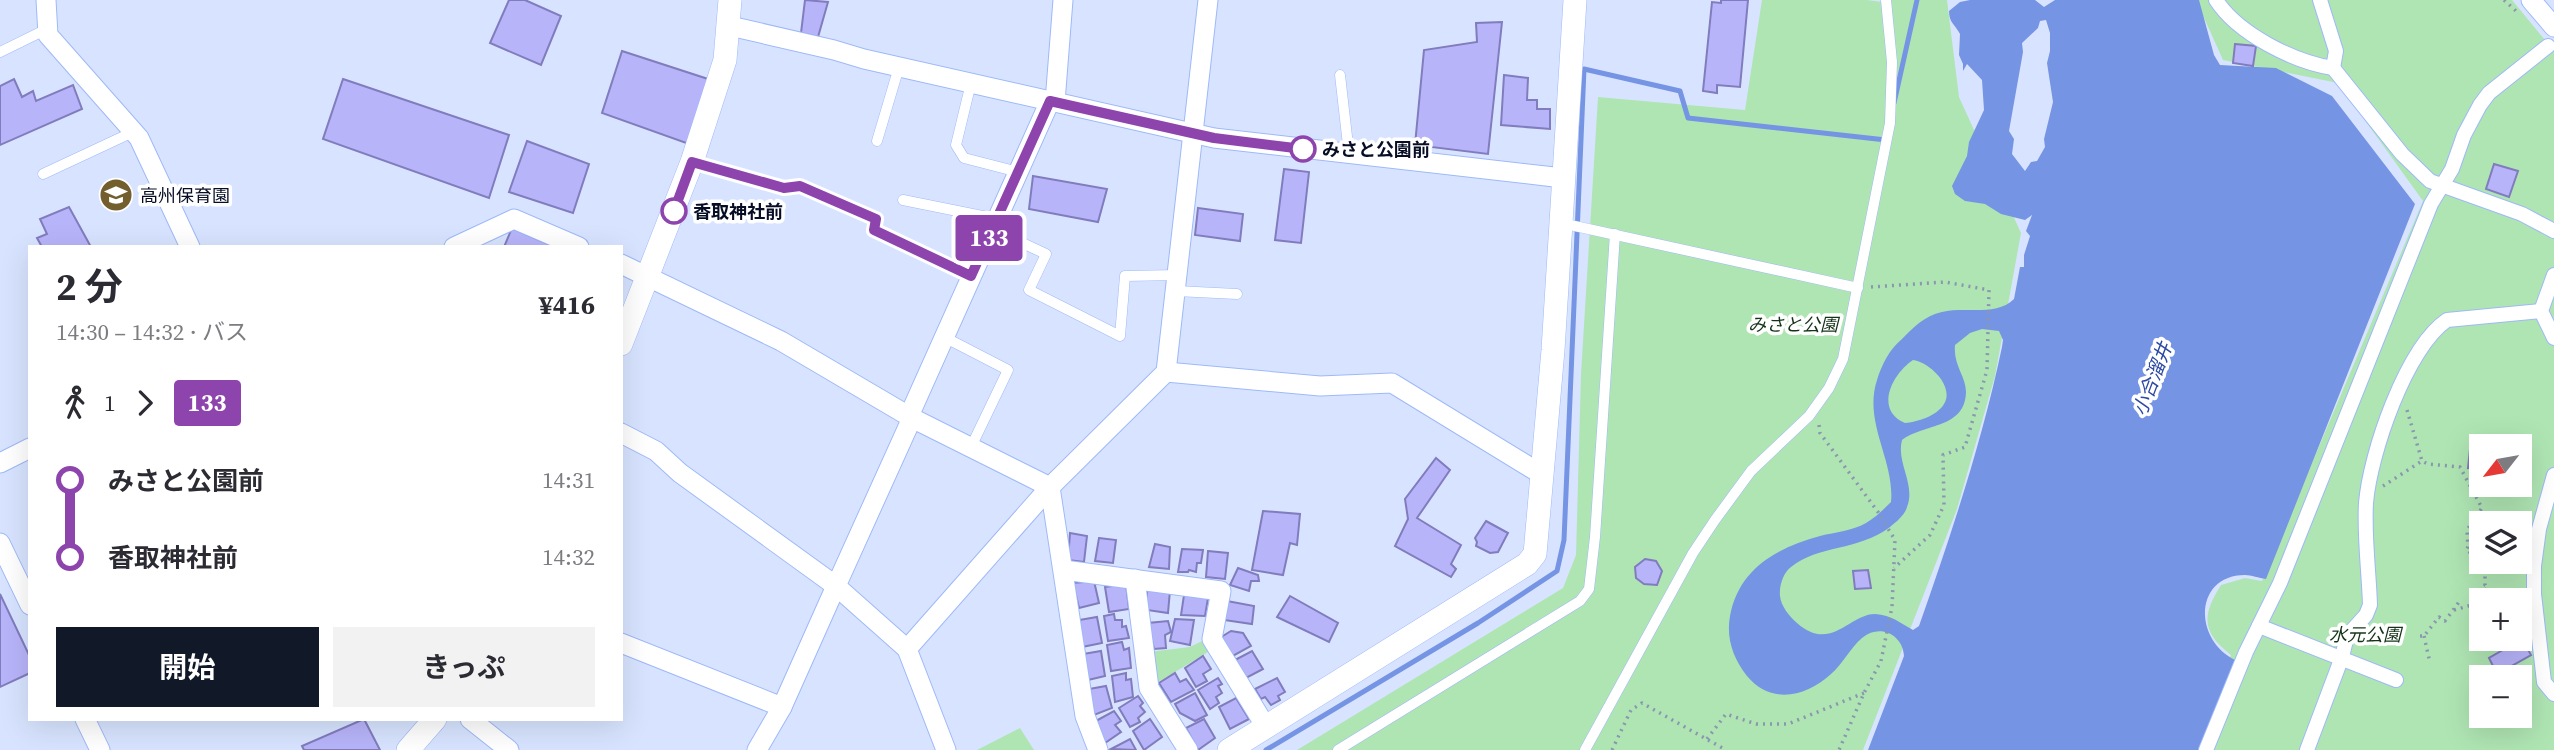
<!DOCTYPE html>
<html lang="ja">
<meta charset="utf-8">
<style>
:root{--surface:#fff;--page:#f2f2f3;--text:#2b2b33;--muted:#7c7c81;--accent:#111827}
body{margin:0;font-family:"Source Serif 4","Noto Sans JP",serif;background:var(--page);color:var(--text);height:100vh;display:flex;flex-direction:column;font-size:26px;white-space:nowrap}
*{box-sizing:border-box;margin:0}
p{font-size:23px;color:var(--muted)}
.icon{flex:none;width:38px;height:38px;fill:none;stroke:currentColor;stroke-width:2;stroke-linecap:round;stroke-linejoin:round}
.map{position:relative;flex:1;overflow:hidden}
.sheet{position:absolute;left:28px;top:245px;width:595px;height:476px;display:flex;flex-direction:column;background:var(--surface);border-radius:0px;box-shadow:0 7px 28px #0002}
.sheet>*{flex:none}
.badge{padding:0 14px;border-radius:5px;font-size:24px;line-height:46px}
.needle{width:46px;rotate:239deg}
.buttons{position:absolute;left:2469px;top:434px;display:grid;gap:14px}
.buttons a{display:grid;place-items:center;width:63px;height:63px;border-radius:0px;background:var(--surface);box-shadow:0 7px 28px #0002;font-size:35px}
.map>.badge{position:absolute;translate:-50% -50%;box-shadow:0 0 0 4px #fff}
.legs{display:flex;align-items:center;gap:10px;height:77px;padding:0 28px;font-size:23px}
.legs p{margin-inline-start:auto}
.head{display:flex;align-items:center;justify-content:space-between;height:119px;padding:0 28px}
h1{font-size:38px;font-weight:700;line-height:52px}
.action{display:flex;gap:14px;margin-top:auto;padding:14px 28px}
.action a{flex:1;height:80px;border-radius:0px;background:var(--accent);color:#fff;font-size:28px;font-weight:700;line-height:80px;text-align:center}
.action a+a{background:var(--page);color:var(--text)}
ul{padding:0 28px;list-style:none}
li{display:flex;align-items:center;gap:24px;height:77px;font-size:26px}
li i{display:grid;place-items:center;width:10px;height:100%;margin:0 9px;background:currentColor}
li i::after{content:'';width:18px;height:18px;margin:-9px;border:5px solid;border-radius:50%;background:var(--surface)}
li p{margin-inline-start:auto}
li:first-child i{background:linear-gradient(#0000 50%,currentColor 0)}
li:last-child i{background:linear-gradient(currentColor 50%,#0000 0)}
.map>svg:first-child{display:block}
.green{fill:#afe5b3;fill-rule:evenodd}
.water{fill:#7594e4;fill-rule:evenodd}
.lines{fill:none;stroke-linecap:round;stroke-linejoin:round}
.stream{stroke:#7594e4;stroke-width:5}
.building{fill:#b8b4fa;stroke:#817cbd;stroke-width:2}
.service-casing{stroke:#9eb9f9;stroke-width:11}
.pedestrian-casing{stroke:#9eb9f9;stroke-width:16}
.minor-casing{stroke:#9eb9f9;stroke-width:21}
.tertiary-casing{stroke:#9eb9f9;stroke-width:24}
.path{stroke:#8b96af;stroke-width:3.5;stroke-dasharray:2 5;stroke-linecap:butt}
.service{stroke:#fff;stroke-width:10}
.pedestrian{stroke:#fff;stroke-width:14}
.minor{stroke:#fff;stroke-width:19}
.tertiary{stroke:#fff;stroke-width:23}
.line-1-casing{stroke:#fff;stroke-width:16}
.line-1{stroke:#8e44ad;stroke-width:10}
.stop-1-dot{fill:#fff;stroke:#8e44ad;stroke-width:3.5}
.labels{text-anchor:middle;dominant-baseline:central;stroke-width:7;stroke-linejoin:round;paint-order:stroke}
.stop-label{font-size:18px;font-weight:bold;fill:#060d24;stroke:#fff;text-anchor:start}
.poi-label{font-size:18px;fill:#060d24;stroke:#fff;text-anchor:start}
.park-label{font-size:18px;font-style:italic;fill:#133217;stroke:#fff}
.water-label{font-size:19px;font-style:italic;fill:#2b48a4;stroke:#fff}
</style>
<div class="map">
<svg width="2554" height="750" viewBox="0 0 2554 750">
<rect width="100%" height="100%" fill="#d8e4ff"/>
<g class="green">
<polygon points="1762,0 1867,0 1883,2 1883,0 1947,0 1959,97 2021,233 1995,376 1957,509 1863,750 1297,750 1563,588 1576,555 1581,374 1598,97 1745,110"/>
<path d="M 2196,0 L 2512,0 L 2554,51 L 2554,750 L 2191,750 L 2231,655 C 2201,632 2202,615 2221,585 L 2245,578 L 2262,581 L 2423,201 L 2338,83 L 2223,60 ZM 2482,446 L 2520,446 L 2520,485 L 2482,485 ZM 2482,523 L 2520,523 L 2520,562 L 2482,562 ZM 2482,600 L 2520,600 L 2520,639 L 2482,639 ZM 2482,677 L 2520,677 L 2520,716 L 2482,716 Z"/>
<polygon points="1208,638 1213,649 1155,684 1149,652 1190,647"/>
<polygon points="1020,728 1034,750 977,750"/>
</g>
<path class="water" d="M 1970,0 L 2035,0 L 2044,7 L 2055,0 L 2199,0 L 2214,55 L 2220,65 L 2276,68 L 2332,96 L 2415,204 L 2266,579 C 2259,578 2251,575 2245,575 C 2195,575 2192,638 2235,660 L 2198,750 L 1868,750 L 1904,656 C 1903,635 1880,623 1862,638 C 1850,648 1843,664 1831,674 C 1806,697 1771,705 1747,676 C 1733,658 1726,638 1730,616 C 1739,568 1777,548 1820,536 C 1836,532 1852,531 1866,523 C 1876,517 1883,510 1891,502 C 1895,460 1863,423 1877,380 C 1882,364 1889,350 1902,339 C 1914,327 1924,316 1942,312 C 1965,306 1996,317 2014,299 L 2020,267 L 2024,267 L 2024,255 L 2030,236 L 2026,231 L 2032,215 L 2025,220 L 2001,214 L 1985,204 L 1965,201 L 1955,194 L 1952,186 L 1967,156 L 1969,142 L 1984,110 L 1982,80 L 1967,64 L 1963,71 L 1963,64 L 1959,55 L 1960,34 C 1955,24 1949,23 1949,11 L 1960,2 ZM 2046,20 L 2050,33 L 2050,51 L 2047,63 L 2053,102 L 2044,139 L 2045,147 L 2037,161 L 2031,162 L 2025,171 L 2012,154 L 2014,139 L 2009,131 L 2023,52 L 2022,43 L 2038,28 L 2040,21 ZM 1982,329 L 1999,331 L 2003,340 L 2002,347 C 1982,442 1951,535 1919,626 L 1913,630 C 1900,623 1892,615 1875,614 C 1849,614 1831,653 1797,623 C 1789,616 1781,606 1780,596 C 1779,586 1783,573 1791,567 C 1818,545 1858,551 1890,527 C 1896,522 1905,515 1907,507 C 1916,484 1896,463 1902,440 C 1925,423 1965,429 1966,392 C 1966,376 1953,365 1955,345 L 1970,333 ZM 1913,360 C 1929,362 1955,386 1944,404 C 1937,416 1917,422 1905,423 C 1874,410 1892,374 1913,360 Z"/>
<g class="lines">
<g class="stream">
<polyline points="1894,103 1917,0"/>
<polyline points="1266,750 1478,623 1557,571 1564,540 1584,69 1680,91 1688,118 1886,140"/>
</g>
</g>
<g class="building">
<polygon points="509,0 525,0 561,16 541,65 490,43"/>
<polygon points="805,0 828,2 818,37 801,33"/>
<polygon points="1721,0 1748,0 1740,87 1717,85 1717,93 1703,91 1712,2 1721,3"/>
<polygon points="1502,22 1488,154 1415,145 1424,50 1477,42 1476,23"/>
<polygon points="2235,44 2256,46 2253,66 2233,63"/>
<polygon points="622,51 708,79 689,144 602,113"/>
<polygon points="1504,75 1528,78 1527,100 1537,100 1537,109 1550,109 1550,129 1501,125"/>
<polygon points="14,79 22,97 33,91 36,101 73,85 82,109 0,145 0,86"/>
<polygon points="343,79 509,135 489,198 323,139"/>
<polygon points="527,141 589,164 573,213 509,192"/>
<polygon points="2494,164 2518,171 2509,197 2486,189"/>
<polygon points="1284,169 1309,172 1301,243 1275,240"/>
<polygon points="1033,176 1107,189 1098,222 1029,209"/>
<polygon points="69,207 91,247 42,247 37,238 47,234 40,219"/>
<polygon points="1198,208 1243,214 1240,241 1195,235"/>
<polygon points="512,228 555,247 504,247"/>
<polygon points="2470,449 2482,450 2482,469 2468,468"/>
<polygon points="1436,458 1450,470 1417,518 1461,545 1451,564 1456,569 1451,577 1395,546 1408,519 1405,499"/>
<polygon points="1263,511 1300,514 1297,545 1290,543 1283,575 1252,570"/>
<polygon points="1486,521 1508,533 1498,552 1490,553 1476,546 1477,542 1475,538"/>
<polygon points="1070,533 1087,536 1084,562 1068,560"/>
<polygon points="1099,538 1116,540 1113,563 1095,561"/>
<polygon points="1155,544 1170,547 1169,569 1149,567"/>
<polygon points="1182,549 1203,550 1201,563 1197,563 1196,572 1189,570 1188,572 1178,572"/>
<polygon points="1208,551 1228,553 1225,579 1206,577"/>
<polygon points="1645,559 1656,561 1662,571 1657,585 1644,584 1636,578 1635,567"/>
<polygon points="1238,568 1258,575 1259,581 1251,581 1249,591 1230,585"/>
<polygon points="1868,570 1871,588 1855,589 1853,571"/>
<polygon points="1094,581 1099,603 1079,608 1073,583"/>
<polygon points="1126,584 1129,609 1109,612 1105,587"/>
<polygon points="1147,587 1170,590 1168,613 1147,610"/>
<polygon points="0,594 30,657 30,673 0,687"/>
<polygon points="1184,595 1208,598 1205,616 1181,615"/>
<polygon points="1290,596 1338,623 1329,642 1277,617"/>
<polygon points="1227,601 1254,606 1252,624 1224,620"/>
<polygon points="1114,614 1115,620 1122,620 1122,627 1126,626 1129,638 1108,641 1104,616"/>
<polygon points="1097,617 1102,643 1082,647 1079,620"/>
<polygon points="1175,619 1194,620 1190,645 1170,641"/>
<polygon points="1168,621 1171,632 1165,635 1166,648 1154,649 1148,623"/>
<polygon points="1231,631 1243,633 1251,646 1231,657 1218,639"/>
<polygon points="2522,639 2531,655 2497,674 2489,658"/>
<polygon points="1122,642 1124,650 1129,648 1131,668 1111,671 1107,645"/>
<polygon points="1101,651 1105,676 1088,680 1083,654"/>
<polygon points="1252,651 1263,669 1246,678 1235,660"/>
<polygon points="1203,656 1211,669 1203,674 1207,681 1196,687 1185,668"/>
<polygon points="1126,673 1126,680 1131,679 1133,697 1115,702 1112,676"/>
<polygon points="1175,673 1180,682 1186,679 1194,690 1171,702 1159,683"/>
<polygon points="1218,678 1222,684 1218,686 1222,693 1216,697 1219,703 1210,709 1198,690"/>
<polygon points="1277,678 1285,692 1278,696 1280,700 1271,705 1265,697 1261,699 1255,689"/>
<polygon points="1106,686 1112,708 1094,715 1089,689"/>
<polygon points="1195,693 1207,715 1195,721 1180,713 1175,704"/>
<polygon points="1138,696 1143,703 1140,706 1145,712 1138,718 1140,722 1130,727 1119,708"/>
<polygon points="1236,698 1249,719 1230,729 1219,707"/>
<polygon points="1114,711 1121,721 1115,725 1121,732 1105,743 1094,722"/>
<polygon points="364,719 380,750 304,750 302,746"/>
<polygon points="1150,719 1162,737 1144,750 1133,731"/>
<polygon points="1204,719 1215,738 1198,750 1186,728"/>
<polygon points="1130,739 1136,750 1111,749"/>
</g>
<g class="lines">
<defs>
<g id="service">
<polyline points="0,52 47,29"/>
<polyline points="1340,75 1349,154"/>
<polyline points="971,83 956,145 964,158 1018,172"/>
<polyline points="877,141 899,67"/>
<polyline points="692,162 784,188 800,186 876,219 874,230 971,276"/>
<polyline points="43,174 133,132"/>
<polyline points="903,200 997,219"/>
<polyline points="1561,223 1858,288"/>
<polyline points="992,229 1046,254 1029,290 1120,336 1125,276 1178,275"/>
<polyline points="1176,291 1237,294"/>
<polyline points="944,337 1008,370 971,447"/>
<polyline points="1338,750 1580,601 1589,589 1595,537 1615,234"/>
<polyline points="1585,750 1693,553 1715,520 1751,471 1809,416 1829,388 1843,359 1890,123 1892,62 1886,0"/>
</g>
<g id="pedestrian">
<path d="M 2216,0 C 2238,34 2294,62 2333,68 L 2402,154 L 2430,181 L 2522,214 L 2554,231"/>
<polyline points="2320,0 2336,51 2333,68"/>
<polyline points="2554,275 2541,311 2554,338"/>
<polyline points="2554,475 2539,529 2534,566 2534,594 2544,682 2554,694"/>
<polyline points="2259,626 2396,680"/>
<polyline points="2206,750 2246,652 2280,583 2431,204 2452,169 2464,135 2480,105 2489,93 2548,46"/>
<path d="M 2307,750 L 2342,657 L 2347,636 L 2366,615 L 2370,605 C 2369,572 2364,536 2366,503 C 2370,454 2406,348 2447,320 L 2541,311"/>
</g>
<g id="minor">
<polyline points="46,0 48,35 139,138 190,247"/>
<polyline points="2531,0 2554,27"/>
<polyline points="730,26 834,50 864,59 1214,138 1563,178"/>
<polyline points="1055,102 1063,0"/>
<polyline points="454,247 514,219 579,247"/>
<polyline points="621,264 781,341 912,418 1050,487 1085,716 1098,750"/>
<polyline points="1166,372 1320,386 1392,383 1541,474"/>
<polyline points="909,416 1050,101"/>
<polyline points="912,418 836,586 907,649 1050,487 1166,372 1208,0"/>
<polyline points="621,433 656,451 680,473 836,586 782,707 757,750"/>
<polyline points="0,463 30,448"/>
<polyline points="0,543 30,605"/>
<polyline points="1064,570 1221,591 1212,639 1266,727"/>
<polyline points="1135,579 1149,688 1188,750"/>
<polyline points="621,643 782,707"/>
<polyline points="907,649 946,750"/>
<polyline points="85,719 100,750"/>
<polyline points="470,719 509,750"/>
</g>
<g id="tertiary">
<polyline points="621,344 692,162 725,60 730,0"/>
<polyline points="408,750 435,719"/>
<polyline points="1229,750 1527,564 1535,554 1553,350 1575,0"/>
</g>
</defs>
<use href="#service" class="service-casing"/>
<use href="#pedestrian" class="pedestrian-casing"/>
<use href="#minor" class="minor-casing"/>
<use href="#tertiary" class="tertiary-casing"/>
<g class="path">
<polyline points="2504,0 2516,11"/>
<polyline points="1871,287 1945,282 1989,290 1987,370 1965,447 1943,455 1944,505 1930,535 1894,568"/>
<polyline points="2407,410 2422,461"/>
<polyline points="1819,425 1820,433 1878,512 1895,540 1892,607 1881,661 1864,693 1839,750"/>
<polyline points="2383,486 2422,461 2428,464 2460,467 2482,508 2467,530 2468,547 2466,550 2482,560"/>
<polyline points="2478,515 2489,523"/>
<polyline points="2454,610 2479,603 2478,598 2488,587 2485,585 2485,562"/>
<polyline points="2420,636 2424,636 2439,617 2445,621 2459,602"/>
<polyline points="2424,636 2430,663"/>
<polyline points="1707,739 1726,714 1756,724 1788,724 1864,693"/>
<polyline points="1612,750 1631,710 1642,703 1726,750"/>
</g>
<use href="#service" class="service"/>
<use href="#pedestrian" class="pedestrian"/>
<use href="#minor" class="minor"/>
<use href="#tertiary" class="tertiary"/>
</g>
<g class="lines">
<defs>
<polyline id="line-1" points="674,211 692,162 784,188 800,186 876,219 874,230 971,276 1050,101 1214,138 1303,149"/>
</defs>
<use href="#line-1" class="line-1-casing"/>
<use href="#line-1" class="line-1"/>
</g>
<defs>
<symbol id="school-disc" viewBox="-11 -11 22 22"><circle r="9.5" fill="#735e2d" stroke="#fff"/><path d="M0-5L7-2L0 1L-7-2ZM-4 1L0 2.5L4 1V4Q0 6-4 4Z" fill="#fff"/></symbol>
</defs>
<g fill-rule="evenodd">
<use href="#school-disc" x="97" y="176" width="38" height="38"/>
</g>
<g class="stop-1-dot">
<circle cx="1303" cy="149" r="12"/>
<circle cx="674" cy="211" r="12"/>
</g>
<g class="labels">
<g class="stop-label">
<text x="1322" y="149">みさと公園前</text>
<text x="693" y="211">香取神社前</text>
</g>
<g class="poi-label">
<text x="140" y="195">高州保育園</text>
</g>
<g class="park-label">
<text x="1793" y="324">みさと公園</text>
<text x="2365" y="634">水元公園</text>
</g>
<g class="water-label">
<text transform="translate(2152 379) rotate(-69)">小合溜井</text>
</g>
</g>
</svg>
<div class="buttons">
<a><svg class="needle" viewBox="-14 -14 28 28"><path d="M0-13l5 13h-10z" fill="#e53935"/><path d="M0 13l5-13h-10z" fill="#7c7c81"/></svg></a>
<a><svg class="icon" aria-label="layers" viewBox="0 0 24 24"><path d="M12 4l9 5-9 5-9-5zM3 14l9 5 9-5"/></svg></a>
<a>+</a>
<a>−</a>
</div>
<b class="badge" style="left:989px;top:238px;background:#8e44ad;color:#fff">133</b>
<section class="sheet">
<div class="head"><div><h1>2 分</h1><p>14:30 – 14:32 · バス</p></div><b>¥416</b></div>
<div class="legs"><svg class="icon" aria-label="walk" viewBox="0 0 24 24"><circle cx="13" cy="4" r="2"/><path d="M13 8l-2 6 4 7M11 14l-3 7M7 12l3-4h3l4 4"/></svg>1<svg class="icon" aria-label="forward" viewBox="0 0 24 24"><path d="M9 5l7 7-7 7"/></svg><b class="badge" style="background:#8e44ad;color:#fff">133</b></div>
<ul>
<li><i style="color:#8e44ad"></i><b>みさと公園前</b><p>14:31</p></li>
<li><i style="color:#8e44ad"></i><b>香取神社前</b><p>14:32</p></li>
</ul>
<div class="action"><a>開始</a><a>きっぷ</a></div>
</section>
</div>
